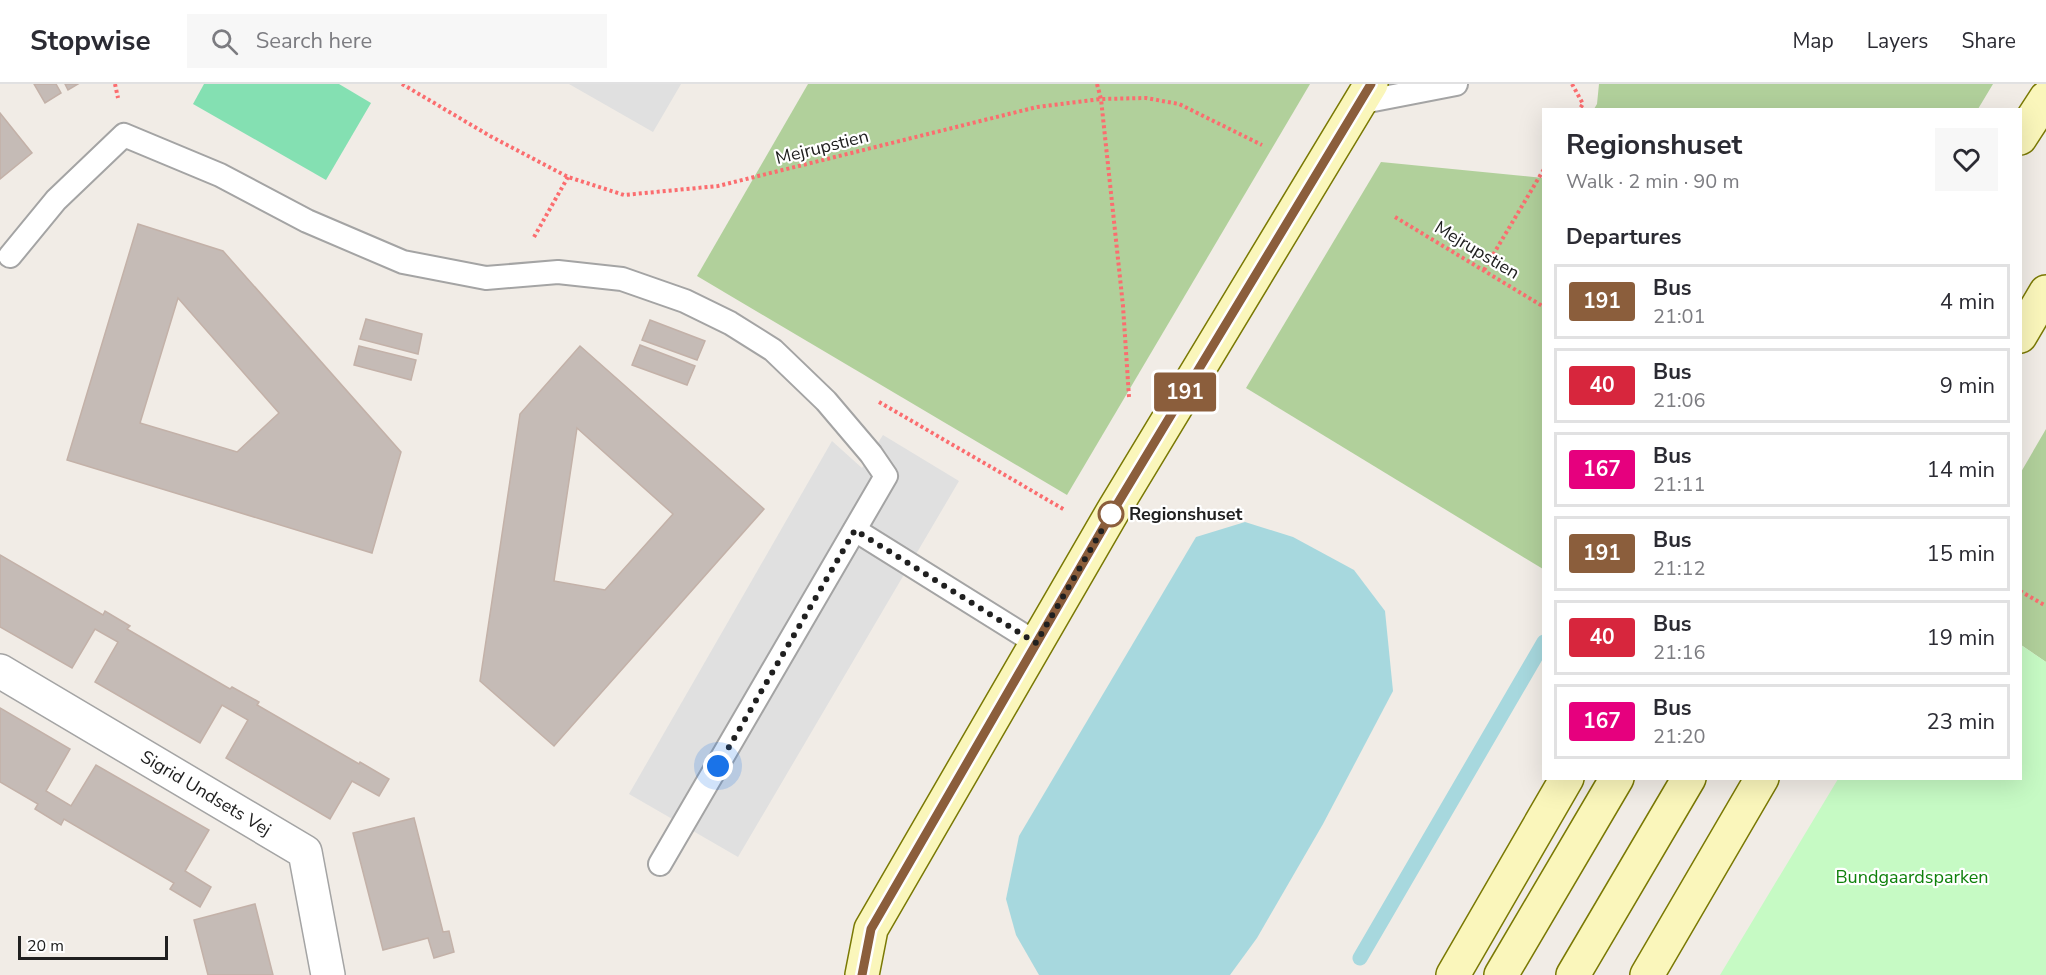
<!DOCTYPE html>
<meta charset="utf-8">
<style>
:root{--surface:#fff;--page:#f7f7f7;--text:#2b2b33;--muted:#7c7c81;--line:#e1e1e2}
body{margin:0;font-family:"Nunito Sans",sans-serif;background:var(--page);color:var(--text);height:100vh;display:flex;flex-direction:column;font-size:22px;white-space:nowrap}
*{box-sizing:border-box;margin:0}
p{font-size:20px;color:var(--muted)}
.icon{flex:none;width:33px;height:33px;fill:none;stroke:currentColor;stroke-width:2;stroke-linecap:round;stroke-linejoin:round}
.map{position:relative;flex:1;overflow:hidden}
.sheet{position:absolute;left:1542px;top:24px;width:480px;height:672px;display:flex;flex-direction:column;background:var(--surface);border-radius:0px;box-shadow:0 6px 24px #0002}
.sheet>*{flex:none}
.badge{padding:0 12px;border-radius:4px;font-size:21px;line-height:39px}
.scale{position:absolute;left:18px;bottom:15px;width:150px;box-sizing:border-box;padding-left:6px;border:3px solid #202020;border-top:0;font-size:16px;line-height:21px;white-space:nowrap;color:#202020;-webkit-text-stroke:4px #fff;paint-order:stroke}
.you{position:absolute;width:30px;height:30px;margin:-15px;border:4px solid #fff;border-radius:50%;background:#1a73e8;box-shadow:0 0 0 9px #1a73e833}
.map>.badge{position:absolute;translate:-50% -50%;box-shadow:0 0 0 3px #fff}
h2{padding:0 24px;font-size:22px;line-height:54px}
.round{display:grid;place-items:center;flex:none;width:63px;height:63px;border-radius:0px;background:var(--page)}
.overview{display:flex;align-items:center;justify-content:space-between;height:102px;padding:0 24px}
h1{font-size:28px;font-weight:700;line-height:45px}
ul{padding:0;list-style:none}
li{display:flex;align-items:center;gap:18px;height:75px;margin:0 12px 9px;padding:0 12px;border:3px solid var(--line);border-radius:0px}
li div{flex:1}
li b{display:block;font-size:22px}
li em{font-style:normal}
li .badge{min-width:66px;font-weight:700;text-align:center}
header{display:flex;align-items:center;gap:36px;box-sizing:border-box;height:84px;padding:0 30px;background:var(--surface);border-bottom:2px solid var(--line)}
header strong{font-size:28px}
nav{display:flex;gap:33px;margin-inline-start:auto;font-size:21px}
.search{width:420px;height:54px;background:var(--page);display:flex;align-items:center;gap:15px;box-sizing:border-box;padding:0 21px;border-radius:0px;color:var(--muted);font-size:22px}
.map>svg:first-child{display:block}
.forest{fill:#b1d09b}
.park{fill:#c6fac4}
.pitch{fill:#84e0b2}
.parking{fill:#e0e0e0}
.water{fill:#a7d8de}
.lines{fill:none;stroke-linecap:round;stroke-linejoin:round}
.stream{stroke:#a7d8de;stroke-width:15}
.building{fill:#c5bbb6;stroke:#c3b1a8;stroke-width:1.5;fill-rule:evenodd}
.lane-casing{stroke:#a4a4a4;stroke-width:26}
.street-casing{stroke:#a4a4a4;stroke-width:36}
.secondary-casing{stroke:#7a7904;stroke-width:36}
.path{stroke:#fb6d6f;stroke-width:4;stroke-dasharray:3 3;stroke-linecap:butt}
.lane{stroke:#fff;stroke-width:22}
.street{stroke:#fff;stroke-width:33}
.secondary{stroke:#faf6bb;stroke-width:33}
.line-casing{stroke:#fff;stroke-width:14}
.line{stroke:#8b5e3c;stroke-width:9}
.walk{stroke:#202020;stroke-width:6;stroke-dasharray:0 10.8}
.stop-dot{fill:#fff;stroke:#8b5e3c;stroke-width:3}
.labels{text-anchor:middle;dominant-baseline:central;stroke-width:4.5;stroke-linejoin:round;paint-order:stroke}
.street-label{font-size:18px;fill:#202020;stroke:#fff}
.stop-label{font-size:18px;font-weight:bold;fill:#202020;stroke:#fff;text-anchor:start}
.park-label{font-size:18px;fill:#0e810b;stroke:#fff}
</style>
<header>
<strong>Stopwise</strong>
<div class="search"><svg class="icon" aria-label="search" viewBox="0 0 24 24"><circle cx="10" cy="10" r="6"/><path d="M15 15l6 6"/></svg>Search here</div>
<nav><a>Map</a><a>Layers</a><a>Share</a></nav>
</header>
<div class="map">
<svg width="2046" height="891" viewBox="0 0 2046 891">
<rect width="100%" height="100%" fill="#f1ece6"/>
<g class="forest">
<polygon points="808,0 1310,0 1067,411 697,192"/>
<polygon points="1599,0 1993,0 1978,25 1594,25 1597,20"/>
<polygon points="1381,78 1543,94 1543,485 1246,304"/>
<polygon points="2046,345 2046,578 2021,561 2021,388"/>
</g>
<polygon class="park" points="2021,561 2046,578 2046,891 1720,891 1838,695 2020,694"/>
<polygon class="pitch" points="204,0 339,0 371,19 326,96 193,20"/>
<g class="parking">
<polygon points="569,0 681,0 653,48"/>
<polygon points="883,351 959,397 738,773 629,710 832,357 862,384"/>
</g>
<polygon class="water" points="1245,438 1293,453 1354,486 1385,527 1393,607 1323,740 1257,854 1230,891 1039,891 1016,851 1006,815 1019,752 1196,453"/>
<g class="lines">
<polyline class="stream" points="1360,874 1544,558"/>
</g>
<g class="building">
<polygon points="34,0 56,0 61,9 45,19"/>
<polygon points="65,0 78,0 68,6"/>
<polygon points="0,29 32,69 0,95"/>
<path d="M 138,140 L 223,167 L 401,368 L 372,469 L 67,376 ZM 178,214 L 279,329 L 237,368 L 140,339 Z"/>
<polygon points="366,235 422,250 418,270 360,255"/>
<polygon points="650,236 705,257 697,276 642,256"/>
<polygon points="640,261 695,282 687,301 632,281"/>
<polygon points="359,262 416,276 411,296 354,281"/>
<path d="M 580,262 L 764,425 L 554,662 L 480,597 L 520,330 ZM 577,344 L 673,430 L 605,506 L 554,497 Z"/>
<polygon points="0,471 103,531 105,527 130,542 127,545 230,605 232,603 259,618 257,621 359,680 360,678 389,695 379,712 352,697 330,735 226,674 248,636 222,621 200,659 95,598 118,558 95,545 72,584 0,543"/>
<polygon points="0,624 70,665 46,707 71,722 96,681 209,746 185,787 211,803 200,823 170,805 174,799 64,735 61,741 35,725 38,720 0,698"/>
<polygon points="414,734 443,848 449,847 454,868 434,874 428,854 383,866 353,749"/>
<polygon points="255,820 273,891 208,891 194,836"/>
</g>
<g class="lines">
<defs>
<g id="lane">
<polyline points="1358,19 1456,0"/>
<polyline points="10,172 56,116 124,51 220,91 307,137 403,178 486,194 558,188 622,195 685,217 730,239 773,266 826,317 871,370 886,392 660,780"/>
<polyline points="855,446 1036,559"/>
</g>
<polyline id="street" points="0,587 305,768 328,891"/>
<g id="secondary">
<polyline points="2020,54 2046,14"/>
<polyline points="2020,252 2046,208"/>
<polyline points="862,891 871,845 1113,427 1371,0"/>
<polyline points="1453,891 1567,694"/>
<polyline points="1501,891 1617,694"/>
<polyline points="1573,891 1689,694"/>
<polyline points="1647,891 1762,694"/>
</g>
</defs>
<use href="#lane" class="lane-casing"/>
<use href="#street" class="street-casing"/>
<use href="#secondary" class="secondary-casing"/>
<g class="path">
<polyline points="115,0 118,14"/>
<polyline points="402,0 490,52 568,93 624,111 718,102 1037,23 1101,15 1146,14 1179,20 1262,61"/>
<polyline points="1097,0 1101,15 1123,222 1129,313"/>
<polyline points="1572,0 1583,20 1579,26"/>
<polyline points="1395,133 1544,223"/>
<polyline points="534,153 568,93"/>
<polyline points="1484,186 1544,85"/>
<polyline points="879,318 1065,426"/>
<polyline points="2020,507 2046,522"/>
</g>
<use href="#lane" class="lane"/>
<use href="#street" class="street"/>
<use href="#secondary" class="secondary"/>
</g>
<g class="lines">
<defs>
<polyline id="line" points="862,891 871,845 1113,427 1371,0"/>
</defs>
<use href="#line" class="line-casing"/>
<use href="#line" class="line"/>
<polyline class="walk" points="718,682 855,446 1036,559 1113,427 1111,430"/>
</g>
<circle class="stop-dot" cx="1111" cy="430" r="12"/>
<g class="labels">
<g class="street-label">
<text transform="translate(822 63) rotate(-14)">Mejrupstien</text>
<text transform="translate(1477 166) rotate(31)">Mejrupstien</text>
<text transform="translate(206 709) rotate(31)">Sigrid Undsets Vej</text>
</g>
<g class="stop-label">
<text x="1129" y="430">Regionshuset</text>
</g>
<g class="park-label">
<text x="1912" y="793">Bundgaardsparken</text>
</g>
</g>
</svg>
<div class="scale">20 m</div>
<div class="you" style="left:718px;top:682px"></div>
<b class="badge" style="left:1185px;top:308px;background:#8b5e3c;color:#fff">191</b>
<section class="sheet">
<div class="overview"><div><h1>Regionshuset</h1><p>Walk · 2 min · 90 m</p></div><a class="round"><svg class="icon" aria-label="heart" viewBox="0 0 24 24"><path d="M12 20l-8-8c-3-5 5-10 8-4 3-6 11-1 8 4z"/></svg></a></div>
<h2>Departures</h2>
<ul>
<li><span class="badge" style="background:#8b5e3c;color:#fff">191</span><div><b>Bus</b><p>21:01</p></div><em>4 min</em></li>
<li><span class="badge" style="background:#d7263d;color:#fff">40</span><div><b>Bus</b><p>21:06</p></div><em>9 min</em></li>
<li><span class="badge" style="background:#e6007e;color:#fff">167</span><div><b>Bus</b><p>21:11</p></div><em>14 min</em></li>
<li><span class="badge" style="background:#8b5e3c;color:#fff">191</span><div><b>Bus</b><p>21:12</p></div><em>15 min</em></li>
<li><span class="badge" style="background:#d7263d;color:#fff">40</span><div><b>Bus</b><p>21:16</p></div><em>19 min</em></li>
<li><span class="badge" style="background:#e6007e;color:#fff">167</span><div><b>Bus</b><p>21:20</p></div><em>23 min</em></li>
</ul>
</section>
</div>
